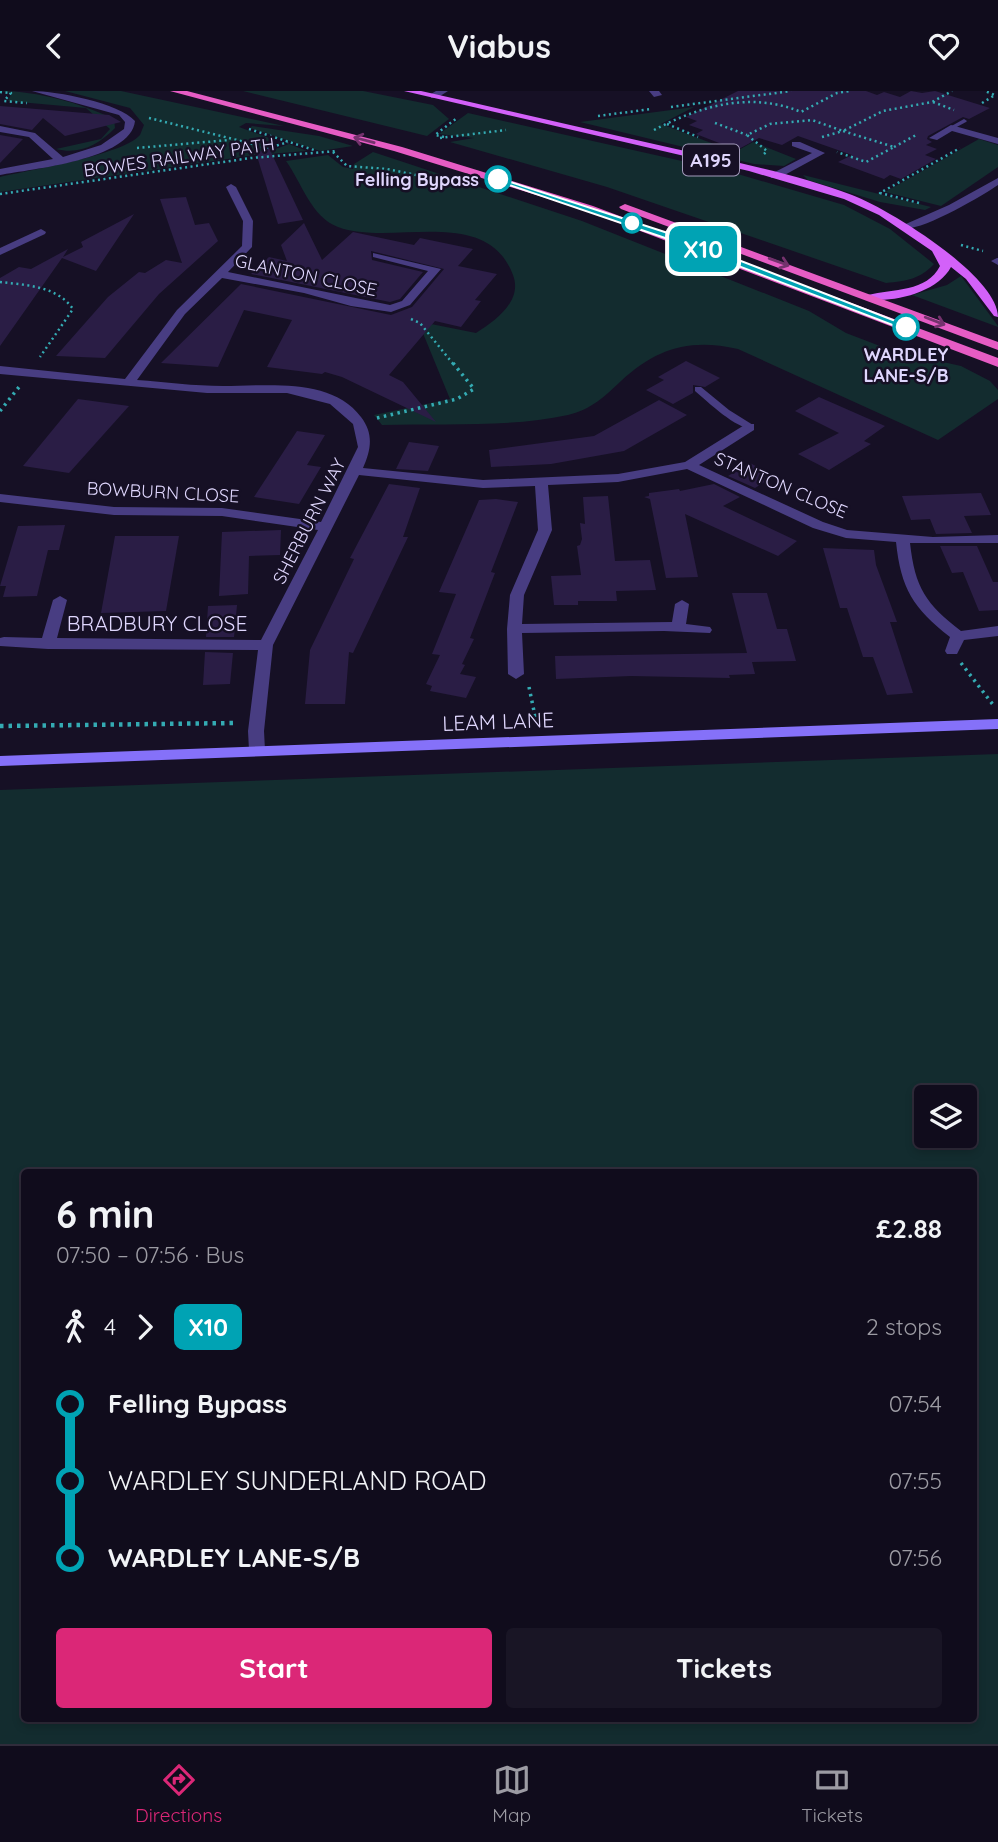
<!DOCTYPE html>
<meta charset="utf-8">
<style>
:root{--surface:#100c1c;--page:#191525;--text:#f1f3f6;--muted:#9c9ba3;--line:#302c3b;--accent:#db2777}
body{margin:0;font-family:Quicksand,sans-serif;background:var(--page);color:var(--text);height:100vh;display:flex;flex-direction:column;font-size:26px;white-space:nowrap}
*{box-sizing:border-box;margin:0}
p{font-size:23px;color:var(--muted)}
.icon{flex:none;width:38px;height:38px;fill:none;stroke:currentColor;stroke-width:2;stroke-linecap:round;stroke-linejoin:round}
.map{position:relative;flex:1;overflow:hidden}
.panel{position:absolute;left:21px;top:1078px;width:956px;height:553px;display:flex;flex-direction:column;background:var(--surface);border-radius:7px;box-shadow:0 4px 10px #0003,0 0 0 2px var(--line)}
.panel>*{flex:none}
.badge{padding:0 14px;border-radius:10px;font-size:24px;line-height:46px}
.tools{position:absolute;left:914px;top:994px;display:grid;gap:14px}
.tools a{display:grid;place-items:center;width:63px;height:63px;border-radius:7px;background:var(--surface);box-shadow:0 4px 10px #0003,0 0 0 2px var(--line);font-size:35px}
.map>.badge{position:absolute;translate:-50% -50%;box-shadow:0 0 0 4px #fff}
.legs{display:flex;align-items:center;gap:10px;height:77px;padding:0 35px;font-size:23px}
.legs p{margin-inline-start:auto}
.head{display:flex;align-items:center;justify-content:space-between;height:119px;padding:0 35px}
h1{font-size:38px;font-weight:700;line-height:52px}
.action{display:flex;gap:14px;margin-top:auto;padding:14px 35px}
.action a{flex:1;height:80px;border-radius:7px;background:var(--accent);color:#fff;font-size:28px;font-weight:700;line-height:80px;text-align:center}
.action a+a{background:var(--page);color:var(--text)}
ul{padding:0 35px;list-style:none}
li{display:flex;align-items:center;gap:24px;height:77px;font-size:26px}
li i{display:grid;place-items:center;width:10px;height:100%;margin:0 9px;background:currentColor}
li i::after{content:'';width:18px;height:18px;margin:-9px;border:5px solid;border-radius:50%;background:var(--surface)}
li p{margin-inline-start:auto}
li:first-child i{background:linear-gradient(#0000 50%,currentColor 0)}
li:last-child i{background:linear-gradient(currentColor 50%,#0000 0)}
header{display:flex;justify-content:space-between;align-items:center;height:91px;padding:0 35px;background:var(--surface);font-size:32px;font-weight:700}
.tabs{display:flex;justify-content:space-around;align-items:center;height:98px;border-top:2px solid var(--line);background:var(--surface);font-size:19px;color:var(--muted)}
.tabs a{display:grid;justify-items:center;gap:4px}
.tabs .current{color:var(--accent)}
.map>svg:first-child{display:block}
.green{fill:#132c2f;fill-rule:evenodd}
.building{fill:#2a1d45}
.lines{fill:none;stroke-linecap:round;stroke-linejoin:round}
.path-far2{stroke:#34abb3;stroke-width:2.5;stroke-dasharray:2 3.5;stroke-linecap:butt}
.path-far1{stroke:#34abb3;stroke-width:3.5;stroke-dasharray:2.5 4.5;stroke-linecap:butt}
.path{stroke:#34abb3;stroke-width:4.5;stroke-dasharray:3.5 5;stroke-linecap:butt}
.service{fill:#483d82;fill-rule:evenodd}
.minor{fill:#483d82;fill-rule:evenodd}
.secondary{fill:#8571f9;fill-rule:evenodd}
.primary{fill:#d361f9;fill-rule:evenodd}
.trunk{fill:#e65cc4;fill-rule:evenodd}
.oneway{stroke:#74326d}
.line-1{fill:#00a3b4;stroke:#fff;stroke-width:2}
.stop-1-dot{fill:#fff;stroke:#00a3b4;stroke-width:3.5}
.labels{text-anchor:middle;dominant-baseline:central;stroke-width:5;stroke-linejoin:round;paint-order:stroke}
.far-street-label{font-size:18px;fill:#dfd6fd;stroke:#161025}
.far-stop-label{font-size:18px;font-weight:bold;fill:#dfd6fd;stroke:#161025;text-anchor:end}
.shield{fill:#161025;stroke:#a39bbc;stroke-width:2}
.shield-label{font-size:19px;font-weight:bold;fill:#dfd6fd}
.street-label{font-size:21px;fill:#dfd6fd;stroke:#161025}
</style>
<header><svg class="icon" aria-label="back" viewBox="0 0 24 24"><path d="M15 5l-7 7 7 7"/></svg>Viabus<svg class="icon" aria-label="heart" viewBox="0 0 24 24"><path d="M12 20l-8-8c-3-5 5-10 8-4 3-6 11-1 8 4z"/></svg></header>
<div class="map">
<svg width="998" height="1653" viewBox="0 0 998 1653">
<rect width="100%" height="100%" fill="#161025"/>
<g class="green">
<path d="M 0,0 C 38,0 80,12 114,28 L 115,37 C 98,54 80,64 56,58 L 101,48 L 110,38 L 86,17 L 8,10 L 12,2 Z"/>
<path d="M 65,0 L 121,0 L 284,35 L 246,32 L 239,36 L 272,48 L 263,57 L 273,59 L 289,53 L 307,60 L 255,64 L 0,101 L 0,86 C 29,79 123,64 140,44 C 141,42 143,36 144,34 L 130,17 Z"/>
<polygon points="243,0 363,0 433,14 449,28 427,45"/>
<polygon points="694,16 661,33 735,61 753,51 796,68 784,75 754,73 580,31"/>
<path d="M 468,22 L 731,81 L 844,114 L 890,138 L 934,173 C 920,188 907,190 886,192 L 607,96 L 450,51 L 474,47 L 439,43 Z"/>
<polygon points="252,35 319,45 353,55 320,60 250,37"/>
<polygon points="979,48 998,54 998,76 941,115 885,101"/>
<path d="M 373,61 L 582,130 L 809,220 L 846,242 L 893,260 L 961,275 L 990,290 L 998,299 L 998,308 L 938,349 L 738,258 C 690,247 657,257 621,290 C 604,306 592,318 568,324 C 509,337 443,332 382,334 L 374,324 L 450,308 L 420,235 L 426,232 L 476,242 C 495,230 523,210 513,184 C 486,113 392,156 338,136 C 311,126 302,92 286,70 L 328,64 L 343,76 L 353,78 L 354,73 Z"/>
<polygon points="803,84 931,116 925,119 880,111 808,89"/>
<polygon points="961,185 998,235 998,236 912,204 947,194"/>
<path d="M 998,663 L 998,1653 L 0,1653 L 0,699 ZM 926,1006 L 964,1006 L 964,1045 L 926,1045 ZM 24,1082 L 973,1082 L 973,1628 L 24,1628 Z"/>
</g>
<g class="building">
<polygon points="738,0 866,0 877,4 884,1 900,6 911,0 922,2 935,0 990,17 969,28 963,26 928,45 927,48 932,51 926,54 937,58 925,64 936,68 901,88 890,84 884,88 838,71 852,64 798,45 782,54 759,47 737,59 696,43 703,39 689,34 697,30 686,26"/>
<polygon points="0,15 109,24 121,31 65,45 43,27 32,39 0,33"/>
<polygon points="0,44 23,48 0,72"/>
<polygon points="269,57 303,129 278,133 256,62"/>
<polygon points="186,106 195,134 209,132 218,150 159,203 105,267 56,265 108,206 139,181 145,182 166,169 182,172 160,108"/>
<polygon points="134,123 96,180 62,167 0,255 0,187 19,176 31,178 68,158 63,166 83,156 81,151"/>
<polygon points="304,132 322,169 353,141 414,154 420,147 473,158 458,175 497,183 475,209 481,210 461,236 435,230 389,284 403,291 436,331 342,286 325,281 322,283 267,276 292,229 244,219 218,276 161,272 241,193 391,224 412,216 444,178 371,160 372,169 423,181 400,208 390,211 251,183 269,166 287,170 281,154"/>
<polygon points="686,270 720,287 705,296 693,294 693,302 673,313 646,299 664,289 658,286"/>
<polygon points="819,306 885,335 864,350 871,353 829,379 798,363 839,342 795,320"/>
<polygon points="78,308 129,315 69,382 23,375"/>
<polygon points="659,309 687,324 624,360 551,373 491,376 489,359 594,345"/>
<polygon points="297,340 325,344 307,374 321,376 299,413 254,406"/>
<polygon points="409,351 439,355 428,380 396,378"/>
<polygon points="750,372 774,385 755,397 728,385"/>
<polygon points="389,393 420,397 403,446 408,446 353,562 349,561 345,613 305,613 310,559 354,468 350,467"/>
<polygon points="714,393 740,406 723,415 797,450 778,465 685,423 698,486 666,487 650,408 644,406 649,405 649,402 679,398 680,400"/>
<polygon points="981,402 991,424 964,425 972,442 936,443 930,428 911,429 902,405"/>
<polygon points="608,405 615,470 650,469 656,499 616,500 617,510 578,510 578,514 554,514 551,485 581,484 577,455 580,454 582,448 580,432 585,433 583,406"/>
<polygon points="496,408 518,411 491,481 495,482 470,547 474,548 462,573 465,574 460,583 476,586 466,607 430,600 432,595 426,593 440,564 432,563 456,503 439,501 479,409"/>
<polygon points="65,434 59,459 48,459 37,505 3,506 6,495 0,495 18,435"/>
<polygon points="281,439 280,464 249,465 248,503 219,505 222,441"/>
<polygon points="115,445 179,445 166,520 101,522"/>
<polygon points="940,455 977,455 993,491 998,491 998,519 979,520 963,481 952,482"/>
<polygon points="823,457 874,459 876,474 897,531 890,531 913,602 887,604 873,566 863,566 847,517 840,517"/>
<polygon points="732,502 767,502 777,538 787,538 796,570 752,571 755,583 729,584 730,587 631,585 556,588 555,565 747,562"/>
<polygon points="237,514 234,546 206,546 208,515"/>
<polygon points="205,561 233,562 230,593 203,594"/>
</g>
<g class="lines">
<g class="path-far2">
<polyline points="0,1 11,2 4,10 27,12"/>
<polyline points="933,11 954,19"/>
<polyline points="982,12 995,4 985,0"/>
<polyline points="671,16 791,0"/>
<polyline points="598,25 651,18"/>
<polyline points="149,27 269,57 288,51"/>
<polyline points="715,32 747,44"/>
<polyline points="667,33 698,46"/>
<polyline points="249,38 317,60"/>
<path d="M 654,39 C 700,15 751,0 801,21 L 837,2 L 850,0"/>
<polyline points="444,46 435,44 457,27"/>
<polyline points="822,46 843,40 894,56 866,71 837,61"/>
<polyline points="440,47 506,39"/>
<polyline points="894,56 918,43"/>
<polyline points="137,57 229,49"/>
<polyline points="333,61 347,75 387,78 416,84"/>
<polyline points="764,63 767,60 747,44 770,33 812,29 843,40 883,20 932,11 952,0"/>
<polyline points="0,103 251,67 337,60"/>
<polyline points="919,112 880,102 960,57"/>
<polyline points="961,154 983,160"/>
<path d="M 0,191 C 26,194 57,195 73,218 L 40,266"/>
<polyline points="411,228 420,232 454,274"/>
</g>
<g class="path-far1">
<polyline points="0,320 19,296"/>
<polyline points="377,327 457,308 474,298 453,272"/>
<polyline points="961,572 994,615"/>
<polyline points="529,596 535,625"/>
</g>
<g class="path">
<polyline points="534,623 536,632"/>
<polyline points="0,635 236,632"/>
</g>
<g class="service">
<polygon points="964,28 967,30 966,31 953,38 948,37"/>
<path d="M 695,296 L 701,296 L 729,319 L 753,334 L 753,338 C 736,338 708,311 695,300 Z"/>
</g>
<g class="minor">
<path d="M 32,0 C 57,0 119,12 135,30 C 131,69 31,78 0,84 L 0,78 L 53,68 L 29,46 L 0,41 L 0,35 L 35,42 L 63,66 L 101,54 L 124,38 L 125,31 L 119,24 Z"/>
<polygon points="436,0 448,0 437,7 431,7 431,3"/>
<polygon points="649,0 659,0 662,4 654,6"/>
<polygon points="951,34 998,47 998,53 952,40 937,49 929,47"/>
<polygon points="792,51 800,51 825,62 779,87 771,87 771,83 812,62 792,55"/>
<path d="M 998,87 L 998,94 C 982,105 913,146 899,136 L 949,114 Z"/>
<path d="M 231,93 L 236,96 L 253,130 L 252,156 L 228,181 L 390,214 L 402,210 L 428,180 L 373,166 L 373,162 L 441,178 L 410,214 L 391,221 L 351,215 L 304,202 L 222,187 L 185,223 L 137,289 C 165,291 194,295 223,295 C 267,295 332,286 361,326 C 374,343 371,359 363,377 L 483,389 L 618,383 L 685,371 L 746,333 L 754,333 L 754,339 L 699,374 L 823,431 L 847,439 L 933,446 L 998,444 L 998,452 L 910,452 C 915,497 926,513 961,540 L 998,535 L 998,545 L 964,549 L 957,563 L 947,563 L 945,560 L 950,546 C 913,517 901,498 896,451 L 846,447 L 813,437 L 687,378 L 618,391 L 548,394 L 552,439 L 524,504 L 522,533 L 672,531 L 675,513 L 682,509 L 689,513 L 686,533 L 710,536 L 712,539 L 710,542 L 664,540 L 522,542 L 524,583 L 516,588 L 508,583 L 507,538 L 510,504 L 538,439 L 535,395 L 483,397 L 359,384 L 273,554 L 264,640 L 265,659 L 257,664 L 249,659 L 248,640 L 258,559 L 48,558 L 0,555 L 0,547 L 4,546 L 42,547 L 53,509 L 60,505 L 67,509 L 57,547 L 261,549 L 318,439 L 222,425 L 114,424 L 0,411 L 0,403 L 114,416 L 222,417 L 321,431 L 358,356 L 353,333 L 330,313 L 287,302 L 207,302 L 0,283 L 0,275 L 125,288 L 177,219 L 242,155 L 243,130 L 226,96 Z"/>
<polygon points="41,138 46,141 45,143 0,164 0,157"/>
<polygon points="997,167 998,167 998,174 991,170"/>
</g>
<polygon class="secondary" points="998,628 998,638 0,675 0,665"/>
<path class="primary" d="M 404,0 L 421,0 C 506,19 591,39 676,58 C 735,71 796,83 852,104 C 889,118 998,185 998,226 L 994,225 L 966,188 L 951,176 C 938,201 894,212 868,208 L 868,204 C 893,198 927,201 940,175 L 932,160 L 879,124 L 844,108 L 749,80 Z"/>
<g class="trunk">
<polygon points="170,0 187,0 402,56 593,115 998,267 998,276 585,119 394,60"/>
<polygon points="625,113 998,251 998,259 621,118 619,116"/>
</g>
</g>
<defs><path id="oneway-shaft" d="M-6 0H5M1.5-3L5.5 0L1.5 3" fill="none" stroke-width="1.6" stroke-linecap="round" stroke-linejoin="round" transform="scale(1.75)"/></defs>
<g class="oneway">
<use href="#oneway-shaft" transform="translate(364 49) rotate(-165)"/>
<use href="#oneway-shaft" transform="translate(779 171) rotate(20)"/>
<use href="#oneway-shaft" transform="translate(935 230) rotate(21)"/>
</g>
<polygon class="line-1" points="495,86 674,144 911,236 903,238 668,148 495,89"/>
<g class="stop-1-dot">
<circle cx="498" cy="88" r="12"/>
<circle cx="632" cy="132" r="9"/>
<circle cx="906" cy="236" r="12"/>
</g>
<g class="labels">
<g class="far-street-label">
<text transform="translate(179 66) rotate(-8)">BOWES RAILWAY PATH</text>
<text transform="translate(306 184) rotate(12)">GLANTON CLOSE</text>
<text transform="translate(781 394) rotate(23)">STANTON CLOSE</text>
<text transform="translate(163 401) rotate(3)">BOWBURN CLOSE</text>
<text transform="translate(309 430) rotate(-63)">SHERBURN WAY</text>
</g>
<g class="far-stop-label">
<text x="479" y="88">Felling Bypass</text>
<text x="906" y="263" text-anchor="middle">WARDLEY<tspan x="906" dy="21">LANE-S/B</tspan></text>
</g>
<rect class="shield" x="683" y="53.5" width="56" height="31" rx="5"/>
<g class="shield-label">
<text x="711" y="69">A195</text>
</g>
<g class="street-label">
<text x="157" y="532">BRADBURY CLOSE</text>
<text transform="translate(498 630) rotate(-2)">LEAM LANE</text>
</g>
</g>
</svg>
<div class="tools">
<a><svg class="icon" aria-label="layers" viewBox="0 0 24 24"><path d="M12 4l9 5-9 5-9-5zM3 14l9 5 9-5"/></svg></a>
</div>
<b class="badge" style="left:703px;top:158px;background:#00a3b4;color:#fff">X10</b>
<section class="panel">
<div class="head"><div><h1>6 min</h1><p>07:50 – 07:56 · Bus</p></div><b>£2.88</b></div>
<div class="legs"><svg class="icon" aria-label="walk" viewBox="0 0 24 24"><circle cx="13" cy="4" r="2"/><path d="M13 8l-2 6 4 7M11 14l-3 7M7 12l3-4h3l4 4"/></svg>4<svg class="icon" aria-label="forward" viewBox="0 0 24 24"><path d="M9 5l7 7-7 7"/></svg><b class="badge" style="background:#00a3b4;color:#fff">X10</b><p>2 stops</p></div>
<ul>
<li><i style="color:#00a3b4"></i><b>Felling Bypass</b><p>07:54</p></li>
<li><i style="color:#00a3b4"></i><span>WARDLEY SUNDERLAND ROAD</span><p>07:55</p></li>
<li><i style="color:#00a3b4"></i><b>WARDLEY LANE-S/B</b><p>07:56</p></li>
</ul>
<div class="action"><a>Start</a><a>Tickets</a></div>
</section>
</div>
<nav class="tabs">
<a class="current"><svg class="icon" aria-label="directions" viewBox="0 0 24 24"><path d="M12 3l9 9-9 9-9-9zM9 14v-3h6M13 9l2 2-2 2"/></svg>Directions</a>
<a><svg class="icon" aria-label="map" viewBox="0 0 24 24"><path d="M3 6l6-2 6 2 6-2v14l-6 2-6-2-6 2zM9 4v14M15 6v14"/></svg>Map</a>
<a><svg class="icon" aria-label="tickets" viewBox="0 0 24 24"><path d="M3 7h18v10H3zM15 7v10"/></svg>Tickets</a>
</nav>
